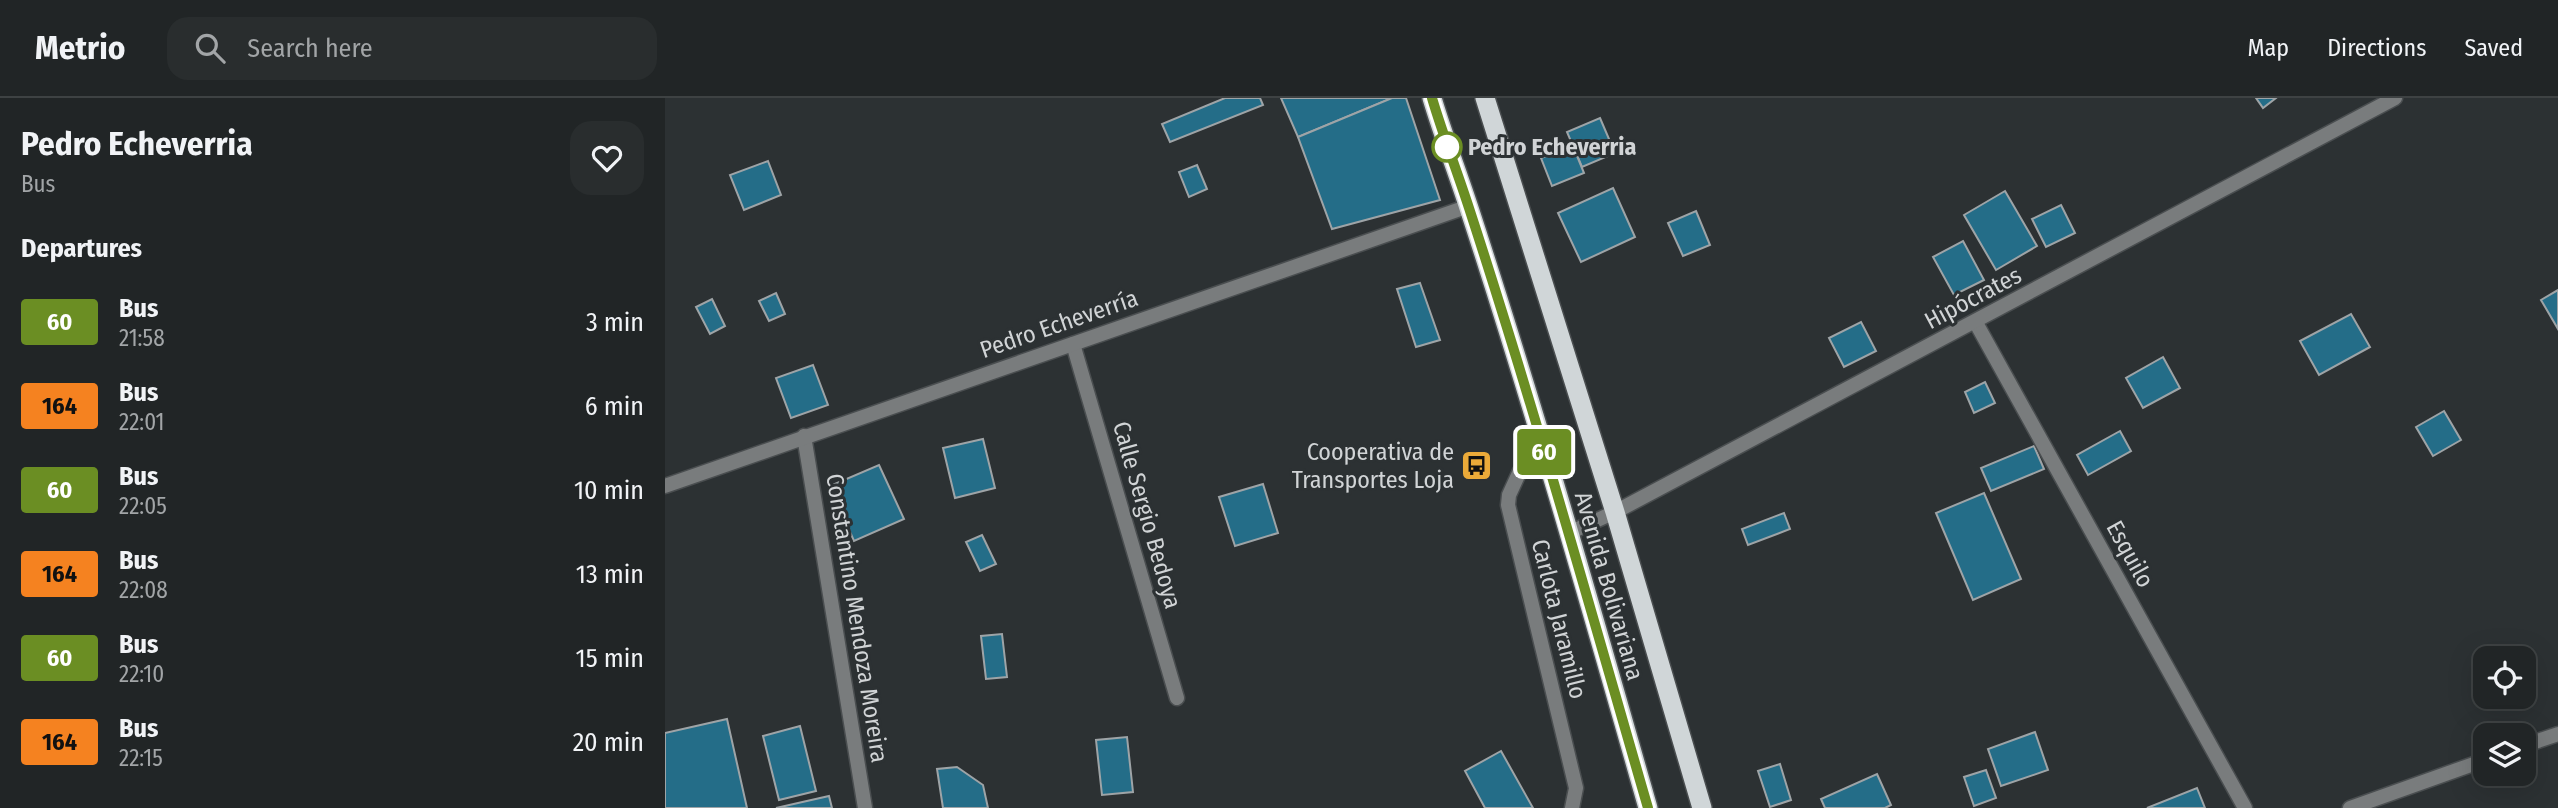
<!DOCTYPE html>
<meta charset="utf-8">
<style>
:root{--surface:#212526;--page:#292d2e;--text:#f1f3f6;--muted:#a2a5a7;--line:#3e4243}
body{margin:0;font-family:"Fira Sans Condensed",sans-serif;background:var(--page);color:var(--text);height:100vh;display:flex;flex-direction:column;font-size:26px;white-space:nowrap}
*{box-sizing:border-box;margin:0}
p{font-size:23px;color:var(--muted)}
.icon{flex:none;width:38px;height:38px;fill:none;stroke:currentColor;stroke-width:2;stroke-linecap:round;stroke-linejoin:round}
.map{position:relative;flex:1;overflow:hidden}
.drawer{display:flex;flex-direction:column;background:var(--surface);width:665px}
.drawer>*{flex:none}
.badge{padding:0 14px;border-radius:5px;font-size:24px;line-height:46px}
.fabs{position:absolute;left:1808px;top:548px;display:grid;gap:14px}
.fabs a{display:grid;place-items:center;width:63px;height:63px;border-radius:14px;background:var(--surface);box-shadow:0 7px 28px #0002,0 0 0 2px var(--line);font-size:35px}
.map>.badge{position:absolute;translate:-50% -50%;box-shadow:0 0 0 4px #fff}
h2{padding:0 21px;font-size:26px;line-height:63px}
.round{display:grid;place-items:center;flex:none;width:74px;height:74px;border-radius:21px;background:var(--page)}
.summary{display:flex;align-items:center;justify-content:space-between;height:119px;padding:0 21px}
h1{font-size:33px;font-weight:700;line-height:52px}
ul{padding:0;list-style:none}
li{display:flex;align-items:center;gap:21px;height:84px;padding:0 21px}
li div{flex:1}
li b{display:block;font-size:26px}
li em{font-style:normal}
li .badge{min-width:77px;font-weight:700;text-align:center}
header{display:flex;align-items:center;gap:42px;box-sizing:border-box;height:98px;padding:0 35px;background:var(--surface);border-bottom:2px solid var(--line)}
header strong{font-size:33px}
nav{display:flex;gap:38px;margin-inline-start:auto;font-size:24px}
.search{width:490px;height:63px;background:var(--page);display:flex;align-items:center;gap:18px;box-sizing:border-box;padding:0 24px;border-radius:21px;color:var(--muted);font-size:26px}
main{display:flex;flex:1;min-height:0}
.map>svg:first-child{display:block}
.building{fill:#246d88;stroke:#9ea4a7;stroke-width:2}
.lines{fill:none;stroke-linecap:round;stroke-linejoin:round}
.minor-casing{stroke:#4a4e50;stroke-width:17}
.trunk-casing{stroke:#4a4e50;stroke-width:22}
.minor{stroke:#797c7d;stroke-width:14}
.trunk{stroke:#d0d6d8;stroke-width:19}
.line-casing{stroke:#fff;stroke-width:16}
.line{stroke:#6b8e23;stroke-width:10}
.stop-dot{fill:#fff;stroke:#6b8e23;stroke-width:3.5}
.labels{text-anchor:middle;dominant-baseline:central;stroke-width:6;stroke-linejoin:round;paint-order:stroke}
.stop-label{font-size:24px;font-weight:bold;fill:#d1d4d6;stroke:#2c3133;text-anchor:start}
.street-label{font-size:24px;fill:#d1d4d6;stroke:#2c3133}
.poi-label{font-size:24px;fill:#d1d4d6;stroke:#2c3133;text-anchor:end}
</style>
<header>
<strong>Metrio</strong>
<div class="search"><svg class="icon" aria-label="search" viewBox="0 0 24 24"><circle cx="10" cy="10" r="6"/><path d="M15 15l6 6"/></svg>Search here</div>
<nav><a>Map</a><a>Directions</a><a>Saved</a></nav>
</header>
<main>
<section class="drawer">
<div class="summary"><div><h1>Pedro Echeverria</h1><p>Bus</p></div><a class="round"><svg class="icon" aria-label="heart" viewBox="0 0 24 24"><path d="M12 20l-8-8c-3-5 5-10 8-4 3-6 11-1 8 4z"/></svg></a></div>
<h2>Departures</h2>
<ul>
<li><span class="badge" style="background:#6b8e23;color:#fff">60</span><div><b>Bus</b><p>21:58</p></div><em>3 min</em></li>
<li><span class="badge" style="background:#f58220;color:#111">164</span><div><b>Bus</b><p>22:01</p></div><em>6 min</em></li>
<li><span class="badge" style="background:#6b8e23;color:#fff">60</span><div><b>Bus</b><p>22:05</p></div><em>10 min</em></li>
<li><span class="badge" style="background:#f58220;color:#111">164</span><div><b>Bus</b><p>22:08</p></div><em>13 min</em></li>
<li><span class="badge" style="background:#6b8e23;color:#fff">60</span><div><b>Bus</b><p>22:10</p></div><em>15 min</em></li>
<li><span class="badge" style="background:#f58220;color:#111">164</span><div><b>Bus</b><p>22:15</p></div><em>20 min</em></li>
</ul>
</section>
<div class="map">
<svg width="1893" height="710" viewBox="0 0 1893 710">
<rect width="100%" height="100%" fill="#2c3133"/>
<g class="building">
<polygon points="560,0 595,0 598,7 505,44 497,26"/>
<polygon points="616,0 727,0 633,39"/>
<polygon points="727,0 741,0 775,102 667,131 633,39"/>
<polygon points="1591,0 1611,0 1598,10"/>
<polygon points="935,20 950,55 917,69 902,34"/>
<polygon points="908,48 919,75 887,88 876,60"/>
<polygon points="103,63 116,97 79,112 65,77"/>
<polygon points="532,67 542,91 524,99 514,74"/>
<polygon points="948,90 970,139 916,164 893,115"/>
<polygon points="1340,93 1372,148 1331,172 1299,117"/>
<polygon points="1396,107 1410,135 1381,149 1367,121"/>
<polygon points="1031,113 1045,147 1018,158 1003,125"/>
<polygon points="1298,143 1319,182 1289,197 1268,159"/>
<polygon points="755,185 775,242 751,249 732,191"/>
<polygon points="1893,192 1893,231 1876,202"/>
<polygon points="111,195 120,216 104,223 94,203"/>
<polygon points="47,201 60,228 45,236 31,209"/>
<polygon points="1686,216 1705,249 1654,277 1635,243"/>
<polygon points="1196,224 1211,253 1179,269 1164,240"/>
<polygon points="1498,259 1515,290 1478,310 1461,280"/>
<polygon points="148,267 163,307 126,320 111,280"/>
<polygon points="1320,284 1330,305 1309,315 1300,294"/>
<polygon points="1779,313 1796,342 1768,358 1751,329"/>
<polygon points="1455,333 1466,353 1423,377 1412,357"/>
<polygon points="318,341 330,390 290,400 278,350"/>
<polygon points="1369,348 1379,371 1326,393 1316,370"/>
<polygon points="214,367 239,421 189,443 165,388"/>
<polygon points="598,386 613,435 570,448 554,399"/>
<polygon points="1319,395 1356,481 1308,502 1271,415"/>
<polygon points="1119,415 1125,431 1083,447 1077,431"/>
<polygon points="317,437 331,466 315,473 301,444"/>
<polygon points="337,536 342,579 321,581 316,538"/>
<polygon points="62,621 82,710 0,710 0,635"/>
<polygon points="135,628 151,693 114,702 98,638"/>
<polygon points="1370,634 1383,672 1336,688 1323,651"/>
<polygon points="462,639 468,694 437,697 431,642"/>
<polygon points="836,653 868,710 820,710 800,673"/>
<polygon points="1115,666 1126,702 1105,709 1093,673"/>
<polygon points="292,669 318,687 323,710 278,710 272,671"/>
<polygon points="1321,672 1331,700 1309,708 1299,679"/>
<polygon points="1212,676 1226,707 1220,710 1160,710 1156,701"/>
<polygon points="1532,690 1540,710 1482,710"/>
<polygon points="164,698 167,710 111,710"/>
</g>
<g class="lines">
<defs>
<g id="minor">
<polyline points="1311,225 1580,710"/>
<polyline points="408,246 512,600"/>
<polyline points="139,338 200,710"/>
<polyline points="881,361 855,373 844,397 843,407 911,690 907,710"/>
<polyline points="0,388 804,108"/>
<polyline points="904,435 950,414 1730,0"/>
<polyline points="1858,648 1893,636"/>
<polyline points="1685,710 1820,662"/>
</g>
<g id="trunk">
<path d="M 767,0 C 778,37 792,73 804,110 C 869,309 926,510 983,710"/>
<polyline points="820,0 950,414 1037,710"/>
</g>
</defs>
<use href="#minor" class="minor-casing"/>
<use href="#trunk" class="trunk-casing"/>
<use href="#minor" class="minor"/>
<use href="#trunk" class="trunk"/>
</g>
<g class="lines">
<defs>
<path id="line" d="M 767,0 C 778,37 792,73 804,110 C 869,309 925,510 983,710"/>
</defs>
<use href="#line" class="line-casing"/>
<use href="#line" class="line"/>
</g>
<defs>
<symbol id="bus-square" viewBox="-11 -11 22 22"><rect x="-9" y="-9" width="18" height="18" rx="4" fill="#ebaa39" stroke="#2c3133"/><path d="M-5-6H5V4H4V6H2V4H-2V6H-4V4H-5ZM-3.5-4V0h7V-4ZM-3.5 1.2v1.5H-2V1.2ZM2 1.2v1.5H3.5V1.2Z" fill="#111"/></symbol>
</defs>
<g fill-rule="evenodd">
<use href="#bus-square" x="794" y="350" width="35" height="35"/>
</g>
<circle class="stop-dot" cx="782" cy="49" r="14"/>
<g class="labels">
<g class="stop-label">
<text x="803" y="49">Pedro Echeverria</text>
</g>
<g class="street-label">
<text transform="translate(1308 200) rotate(-28)">Hipócrates</text>
<text transform="translate(394 226) rotate(-19)">Pedro Echeverría</text>
<text transform="translate(482 417) rotate(74)">Calle Sergio Bedoya</text>
<text transform="translate(1465 456) rotate(61)">Esquilo</text>
<text transform="translate(944 488) rotate(74)">Avenida Bolivariana</text>
<text transform="translate(192 520) rotate(81)">Constantino Mendoza Moreira</text>
<text transform="translate(894 521) rotate(76)">Carlota Jaramillo</text>
</g>
<g class="poi-label">
<text x="789" y="354">Cooperativa de<tspan x="789" dy="28">Transportes Loja</tspan></text>
</g>
</g>
</svg>
<div class="fabs">
<a><svg class="icon" aria-label="locate" viewBox="0 0 24 24"><circle cx="12" cy="12" r="6"/><path d="M12 2v4M12 18v4M2 12h4M18 12h4"/></svg></a>
<a><svg class="icon" aria-label="layers" viewBox="0 0 24 24"><path d="M12 4l9 5-9 5-9-5zM3 14l9 5 9-5"/></svg></a>
</div>
<b class="badge" style="left:879px;top:354px;background:#6b8e23;color:#fff">60</b>
</div>
</main>
